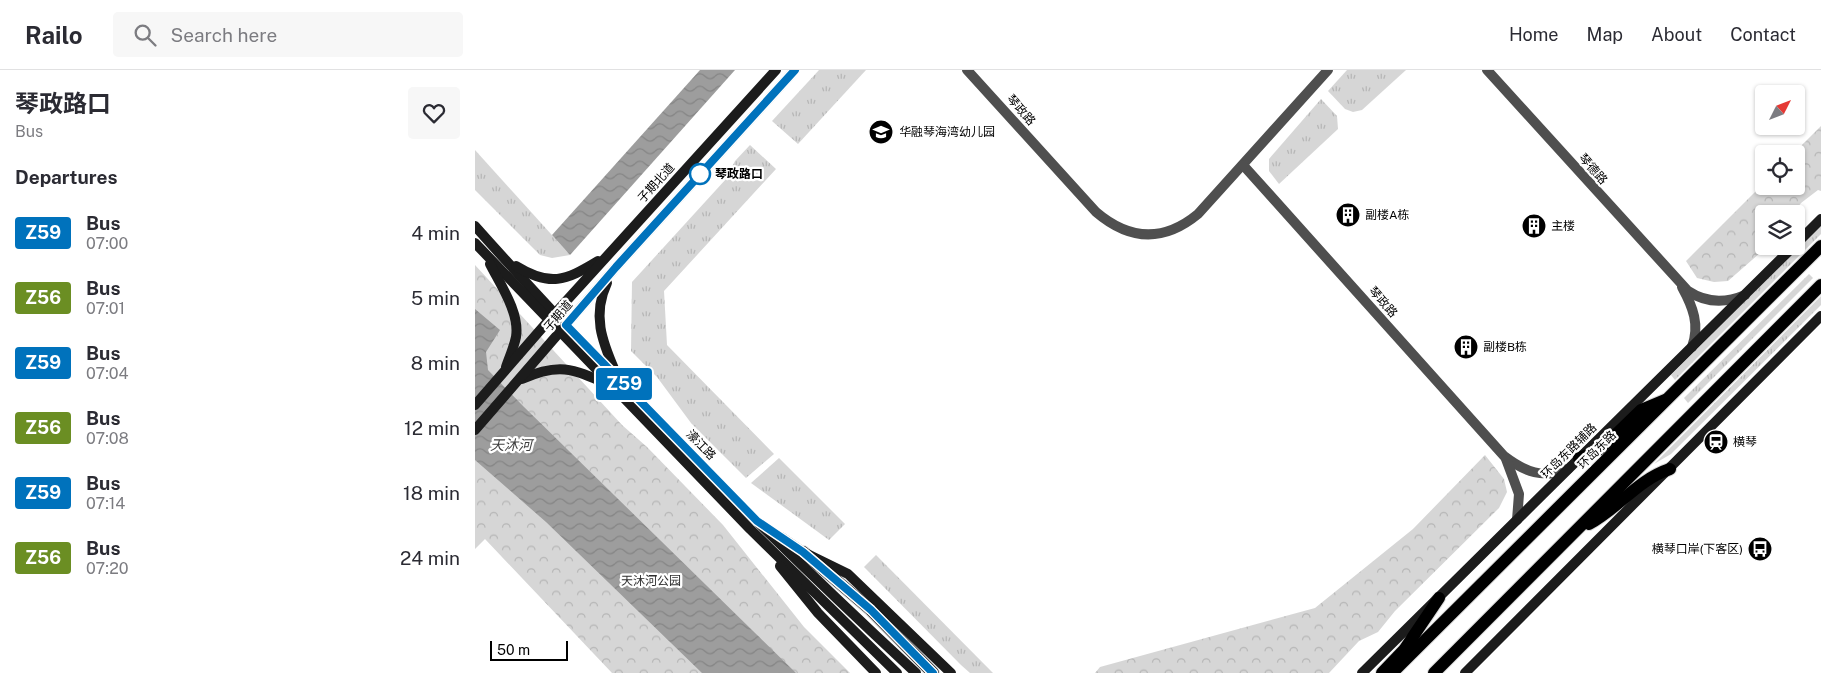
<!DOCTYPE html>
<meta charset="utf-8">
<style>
:root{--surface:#fff;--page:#f7f7f7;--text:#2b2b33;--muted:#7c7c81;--line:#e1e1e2}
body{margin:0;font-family:"Public Sans","Noto Sans SC",sans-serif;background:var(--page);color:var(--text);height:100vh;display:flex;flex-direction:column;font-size:19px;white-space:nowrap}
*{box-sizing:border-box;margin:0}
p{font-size:16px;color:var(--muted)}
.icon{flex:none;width:28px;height:28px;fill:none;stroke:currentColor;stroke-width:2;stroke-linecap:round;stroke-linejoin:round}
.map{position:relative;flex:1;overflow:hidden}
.panel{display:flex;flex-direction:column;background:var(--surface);width:475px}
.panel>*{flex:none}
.badge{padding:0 10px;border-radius:4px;font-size:18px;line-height:32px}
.needle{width:32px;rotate:48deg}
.fabs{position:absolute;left:1280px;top:15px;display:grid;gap:10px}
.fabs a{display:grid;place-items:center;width:50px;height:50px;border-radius:5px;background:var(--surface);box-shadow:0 1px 4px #0004;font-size:25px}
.scale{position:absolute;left:15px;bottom:12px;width:78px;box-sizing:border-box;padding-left:5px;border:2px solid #000;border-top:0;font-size:14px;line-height:18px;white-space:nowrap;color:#000;-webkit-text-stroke:4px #fff;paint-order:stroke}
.map>.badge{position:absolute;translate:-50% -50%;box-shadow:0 0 0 2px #fff}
h2{padding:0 15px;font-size:19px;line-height:45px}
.round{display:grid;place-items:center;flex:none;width:52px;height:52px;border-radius:5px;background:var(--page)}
.head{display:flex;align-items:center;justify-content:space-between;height:85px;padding:0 15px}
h1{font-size:24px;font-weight:700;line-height:38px}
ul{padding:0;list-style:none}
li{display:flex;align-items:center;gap:15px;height:65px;padding:0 15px}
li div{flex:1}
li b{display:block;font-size:19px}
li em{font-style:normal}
li .badge{min-width:55px;font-weight:700;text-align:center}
header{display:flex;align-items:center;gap:30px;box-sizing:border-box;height:70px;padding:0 25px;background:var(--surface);border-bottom:1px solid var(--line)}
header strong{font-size:24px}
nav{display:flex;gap:28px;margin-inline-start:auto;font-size:18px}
.search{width:350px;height:45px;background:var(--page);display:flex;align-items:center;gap:12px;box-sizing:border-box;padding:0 18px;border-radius:5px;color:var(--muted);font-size:19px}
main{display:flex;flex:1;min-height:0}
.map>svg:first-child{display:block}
.grass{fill:url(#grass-tufts)}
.park{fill:url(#park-crowns)}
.water{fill:url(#water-waves)}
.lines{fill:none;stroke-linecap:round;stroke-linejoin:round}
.primary-casing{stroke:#dbdbdb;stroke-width:14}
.street{stroke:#4f4f4f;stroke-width:10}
.secondary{stroke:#1c1c1c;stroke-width:10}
.primary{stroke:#000;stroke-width:12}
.line-casing{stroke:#fff;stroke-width:11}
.line{stroke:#0072bc;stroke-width:8}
.stop-dot{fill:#fff;stroke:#0072bc;stroke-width:2.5}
.labels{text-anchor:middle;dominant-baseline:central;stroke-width:4.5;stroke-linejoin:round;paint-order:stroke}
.street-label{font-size:12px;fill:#000;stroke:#fff}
.poi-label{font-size:12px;fill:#000;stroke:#fff;text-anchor:start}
.stop-label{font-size:12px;font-weight:bold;fill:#000;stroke:#fff;text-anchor:start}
.park-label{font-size:12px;fill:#2d2d2d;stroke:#fff}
.water-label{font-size:14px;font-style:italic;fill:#3e3e3e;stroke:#fff}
</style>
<header>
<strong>Railo</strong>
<div class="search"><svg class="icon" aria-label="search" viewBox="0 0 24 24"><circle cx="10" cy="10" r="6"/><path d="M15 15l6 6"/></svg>Search here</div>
<nav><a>Home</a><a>Map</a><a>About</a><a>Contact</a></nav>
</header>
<main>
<section class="panel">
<div class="head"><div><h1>琴政路口</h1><p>Bus</p></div><a class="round"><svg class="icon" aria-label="heart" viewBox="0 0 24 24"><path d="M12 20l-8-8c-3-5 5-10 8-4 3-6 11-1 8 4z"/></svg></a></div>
<h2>Departures</h2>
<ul>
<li><span class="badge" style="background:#0072bc;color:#fff">Z59</span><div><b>Bus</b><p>07:00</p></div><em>4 min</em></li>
<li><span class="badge" style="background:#6b8e23;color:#fff">Z56</span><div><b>Bus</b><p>07:01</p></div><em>5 min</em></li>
<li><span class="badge" style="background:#0072bc;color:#fff">Z59</span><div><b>Bus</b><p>07:04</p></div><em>8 min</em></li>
<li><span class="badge" style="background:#6b8e23;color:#fff">Z56</span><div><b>Bus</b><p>07:08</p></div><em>12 min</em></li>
<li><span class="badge" style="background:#0072bc;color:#fff">Z59</span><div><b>Bus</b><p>07:14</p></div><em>18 min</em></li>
<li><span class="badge" style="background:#6b8e23;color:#fff">Z56</span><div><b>Bus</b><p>07:20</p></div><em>24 min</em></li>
</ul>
</section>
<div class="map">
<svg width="1346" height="603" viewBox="0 0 1346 603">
<defs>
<pattern id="grass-tufts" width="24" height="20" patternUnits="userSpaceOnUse" patternTransform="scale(1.25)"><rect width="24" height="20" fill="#d6d6d6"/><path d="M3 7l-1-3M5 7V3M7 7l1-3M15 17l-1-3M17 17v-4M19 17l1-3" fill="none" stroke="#b6b6b6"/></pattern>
<pattern id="park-crowns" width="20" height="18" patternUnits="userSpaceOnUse" patternTransform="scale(1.25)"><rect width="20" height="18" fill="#d6d6d6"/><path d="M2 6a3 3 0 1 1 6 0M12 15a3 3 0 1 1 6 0" fill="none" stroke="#b6b6b6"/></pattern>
<pattern id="water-waves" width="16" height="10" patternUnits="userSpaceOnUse" patternTransform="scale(1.25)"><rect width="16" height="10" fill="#9d9d9d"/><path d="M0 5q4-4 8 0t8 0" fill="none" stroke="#858585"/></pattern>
</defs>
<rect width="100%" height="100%" fill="#fff"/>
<g class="grass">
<polygon points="344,0 391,0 323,74 297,51"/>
<polygon points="872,0 931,0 887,40 878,42 870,39 853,21"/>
<polygon points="846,29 862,46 863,59 804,114 794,101 794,89"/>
<polygon points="275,75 301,99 189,221 192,275 299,384 271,408 216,353 182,307 156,281 157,212 251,109 260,91"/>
<polygon points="0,80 95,185 77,188 65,185 0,120"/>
<polygon points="1346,155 1346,164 1200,310 1196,305"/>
<polygon points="1334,204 1338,208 1213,333 1209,328"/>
<polygon points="1346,226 1346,235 1196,384 1179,394"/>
<polygon points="304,388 370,454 354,470 276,413"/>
<polygon points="401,485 518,603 495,603 486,595 389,497"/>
</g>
<g class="park">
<polygon points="1346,56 1346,121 1343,120 1326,133 1318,144 1289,144 1289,176 1293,176 1253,211 1239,212 1222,208 1211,191 1289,113 1289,116 1321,116 1321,84 1318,84"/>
<polygon points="0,195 147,355 172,377 248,455 329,557 375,603 137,603 10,469 0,479"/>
<polygon points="1010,385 1029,409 1032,422 1024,438 920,541 903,562 884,571 854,603 620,603 625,597 840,538 938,459"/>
</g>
<g class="water">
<polygon points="225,0 260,0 95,185 77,165"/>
<polygon points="0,239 25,260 11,282 13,300 48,336 321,603 227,603 71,452 0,390"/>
</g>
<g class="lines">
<defs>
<g id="primary">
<polyline points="1104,388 1122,381 1132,373 1166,340 1190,330"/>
<path d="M 1114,454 C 1144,438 1162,410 1195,399"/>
<polyline points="328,482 396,540 458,603"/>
<polyline points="907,603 929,580 964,528"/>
<polyline points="917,603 1346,176"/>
<polyline points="959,603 1346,215"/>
</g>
</defs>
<use href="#primary" class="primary-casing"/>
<g class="street">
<path d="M 492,0 L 621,142 C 655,171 689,172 723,144 L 853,0"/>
<path d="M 1012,0 L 1213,221 C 1231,233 1251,233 1270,225"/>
<path d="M 768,95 L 1029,386 C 1050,402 1068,409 1093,399"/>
<path d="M 1207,217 C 1218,237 1225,255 1217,277"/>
<polyline points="1031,389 1044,424 1042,450"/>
</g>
<g class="secondary">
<path d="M 0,156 C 138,311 289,462 441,603"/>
<polyline points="0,173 275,459 422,603"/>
<polyline points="1321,174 1346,149"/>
<path d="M 15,194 C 25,214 45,243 41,267 C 39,277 34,288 31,297"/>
<path d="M 41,196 C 75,217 90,211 123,191"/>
<path d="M 132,213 C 117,245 127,271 140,301"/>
<path d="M 47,309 C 83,293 97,298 132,314"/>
<polyline points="0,335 74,250 301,0"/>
<polyline points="0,360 141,197 320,0"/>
<polyline points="306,467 328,482 373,504 476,603"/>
<polyline points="305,496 343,543 401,603"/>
<polyline points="887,603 1319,176"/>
<polyline points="990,603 1346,246"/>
</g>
<use href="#primary" class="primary"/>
</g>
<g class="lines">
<defs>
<polyline id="line" points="320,0 141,197 91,255 282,451 328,482 396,540 458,603"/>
</defs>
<use href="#line" class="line-casing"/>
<use href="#line" class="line"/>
</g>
<defs>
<symbol id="school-disc" viewBox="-11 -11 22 22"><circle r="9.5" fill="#000" stroke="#fff"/><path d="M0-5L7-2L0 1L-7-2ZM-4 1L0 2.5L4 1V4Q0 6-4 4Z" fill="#fff"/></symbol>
<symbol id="building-disc" viewBox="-11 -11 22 22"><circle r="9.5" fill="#000" stroke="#fff"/><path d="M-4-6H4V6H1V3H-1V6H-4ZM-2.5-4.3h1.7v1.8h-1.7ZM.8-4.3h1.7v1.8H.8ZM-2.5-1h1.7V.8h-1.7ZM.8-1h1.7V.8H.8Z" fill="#fff"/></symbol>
<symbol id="station-disc" viewBox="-11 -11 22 22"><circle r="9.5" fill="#000" stroke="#fff"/><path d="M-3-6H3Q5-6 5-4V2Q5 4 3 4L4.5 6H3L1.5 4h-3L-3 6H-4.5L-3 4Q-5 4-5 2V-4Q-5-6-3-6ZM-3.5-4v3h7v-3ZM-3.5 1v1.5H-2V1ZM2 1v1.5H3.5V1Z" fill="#fff"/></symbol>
<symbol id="bus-disc" viewBox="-11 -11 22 22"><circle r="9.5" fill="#000" stroke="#fff"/><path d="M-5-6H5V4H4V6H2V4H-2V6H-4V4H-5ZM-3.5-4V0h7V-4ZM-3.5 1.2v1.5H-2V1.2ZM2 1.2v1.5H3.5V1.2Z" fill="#fff"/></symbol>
</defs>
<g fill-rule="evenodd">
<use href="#school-disc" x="392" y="48" width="28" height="28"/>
<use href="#building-disc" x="859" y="131" width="28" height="28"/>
<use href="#building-disc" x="1045" y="142" width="28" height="28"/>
<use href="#building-disc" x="977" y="263" width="28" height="28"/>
<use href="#station-disc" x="1227" y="358" width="28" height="28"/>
<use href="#bus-disc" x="1271" y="465" width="28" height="28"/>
</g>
<circle class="stop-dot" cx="225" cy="104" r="10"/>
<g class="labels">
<g class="street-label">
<text transform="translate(546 40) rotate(48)">琴政路</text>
<text transform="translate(1118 99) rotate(48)">琴德路</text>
<text transform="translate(181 113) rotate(-48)">子期北道</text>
<text transform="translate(908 232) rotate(48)">琴政路</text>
<text transform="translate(83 246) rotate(-49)">子期道</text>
<text transform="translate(226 375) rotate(46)">濠江路</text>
<text transform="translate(1122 380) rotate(-45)">环岛东路</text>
<text transform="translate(1094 381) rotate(-45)">环岛东路辅路</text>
</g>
<g class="poi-label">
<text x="424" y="62">华融琴海湾幼儿园</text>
<text x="890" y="145">副楼A栋</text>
<text x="1076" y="156">主楼</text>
<text x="1008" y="277">副楼B栋</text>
<text x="1258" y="372">横琴</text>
<text x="1268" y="479" text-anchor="end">横琴口岸(下客区)</text>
</g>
<g class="stop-label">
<text x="240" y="104">琴政路口</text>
</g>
<g class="park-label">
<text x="176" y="511">天沐河公园</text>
</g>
<g class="water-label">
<text x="36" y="375">天沐河</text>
</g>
</g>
</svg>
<div class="fabs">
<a><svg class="needle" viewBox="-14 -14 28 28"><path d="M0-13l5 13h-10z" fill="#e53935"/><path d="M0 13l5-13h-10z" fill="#7c7c81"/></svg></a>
<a><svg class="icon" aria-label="locate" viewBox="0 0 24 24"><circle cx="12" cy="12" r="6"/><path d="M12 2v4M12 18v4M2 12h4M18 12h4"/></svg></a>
<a><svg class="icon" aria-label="layers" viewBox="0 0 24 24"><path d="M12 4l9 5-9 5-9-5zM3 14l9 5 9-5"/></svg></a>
</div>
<div class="scale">50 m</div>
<b class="badge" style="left:149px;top:314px;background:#0072bc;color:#fff">Z59</b>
</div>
</main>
